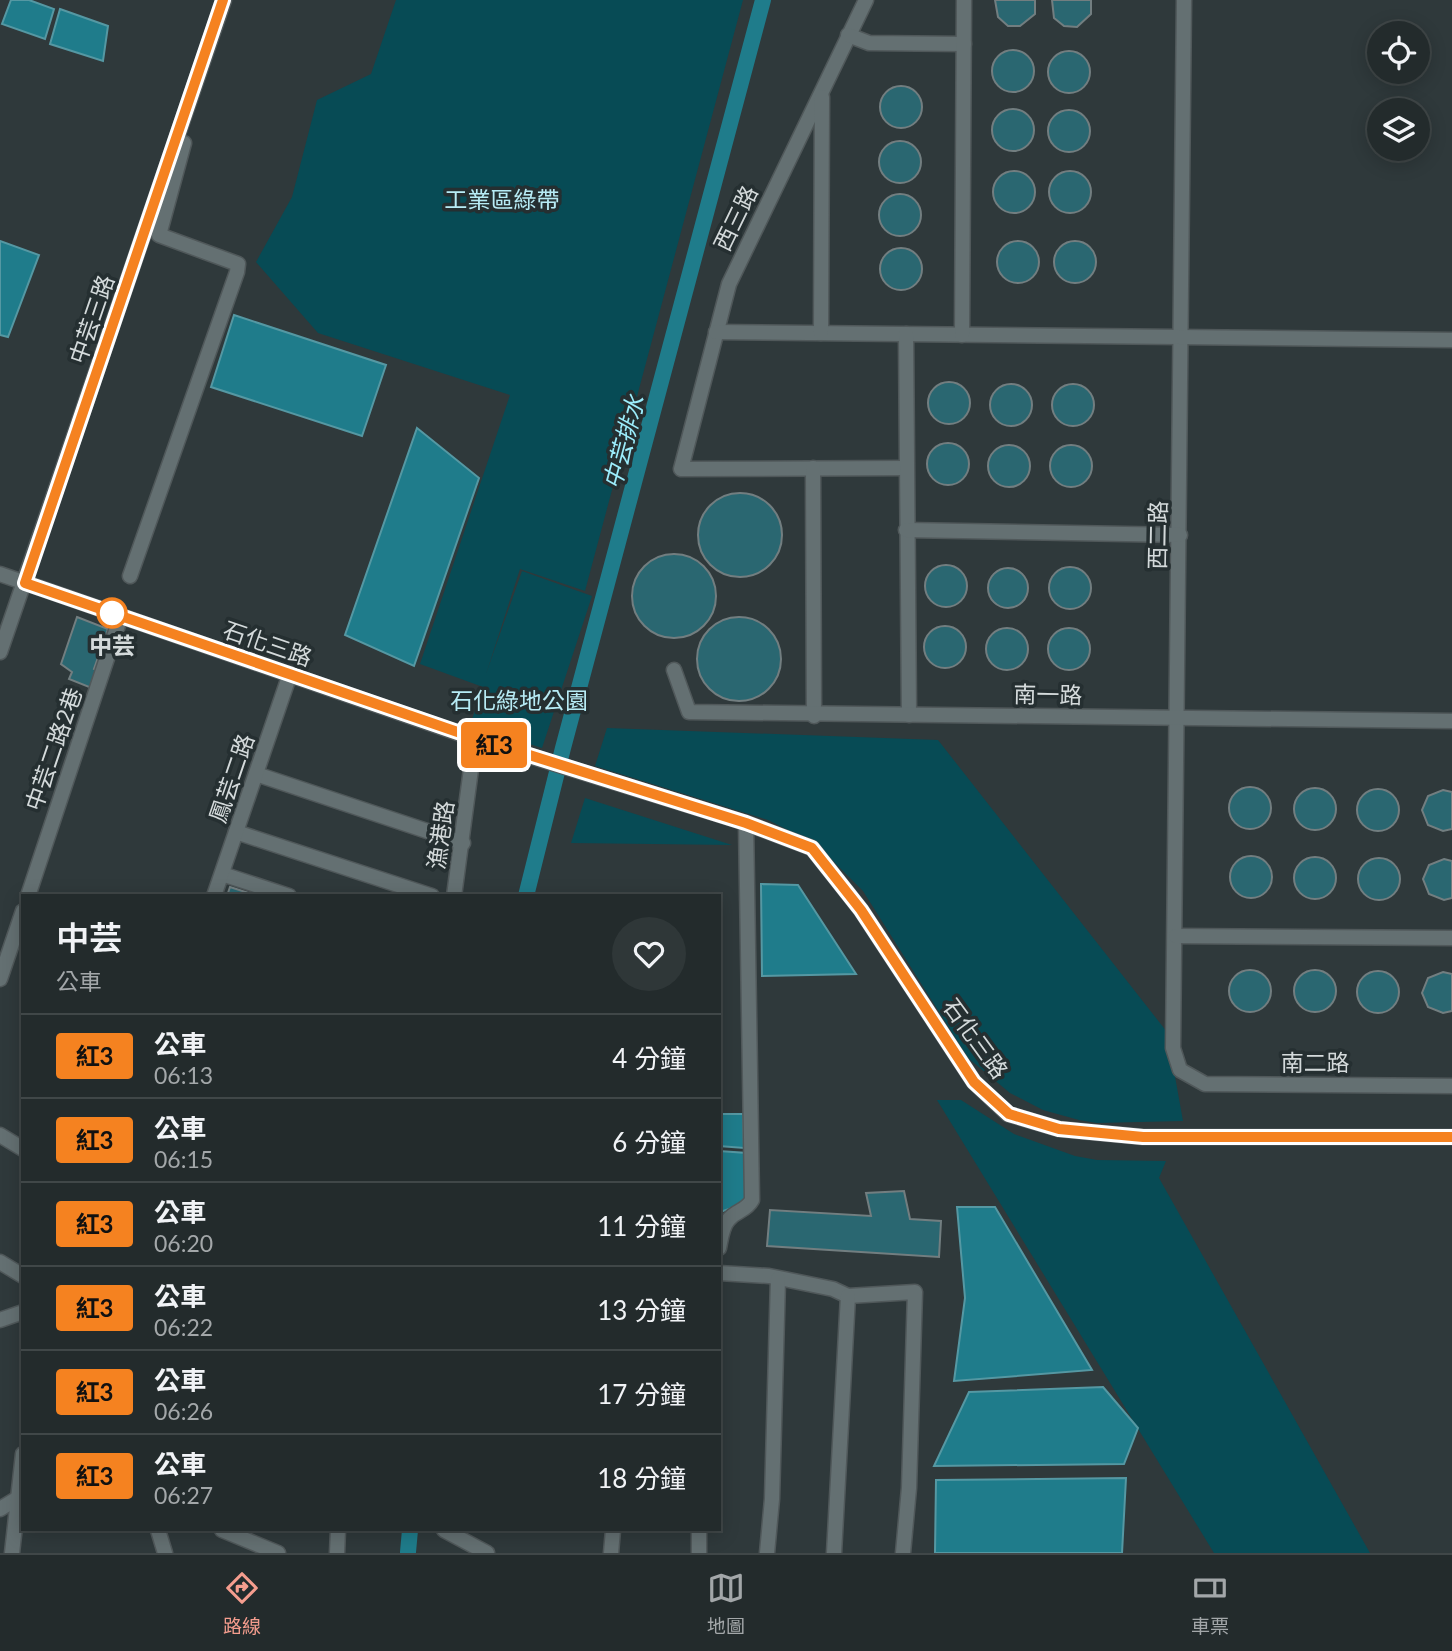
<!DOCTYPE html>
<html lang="zh-TW">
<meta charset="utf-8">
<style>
:root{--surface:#232b2c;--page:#2f3738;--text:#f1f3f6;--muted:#a3a7a9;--line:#404748;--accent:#f59d8e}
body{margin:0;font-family:Lato,"Noto Sans TC",sans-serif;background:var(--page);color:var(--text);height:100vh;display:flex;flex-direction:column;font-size:26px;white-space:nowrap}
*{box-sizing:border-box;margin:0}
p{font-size:23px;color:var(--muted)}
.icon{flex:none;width:38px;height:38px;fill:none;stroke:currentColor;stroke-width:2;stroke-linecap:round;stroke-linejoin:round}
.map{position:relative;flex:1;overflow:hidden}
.details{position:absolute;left:21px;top:894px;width:700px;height:637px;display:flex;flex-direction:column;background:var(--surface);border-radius:0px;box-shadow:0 4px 18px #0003,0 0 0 2px var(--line)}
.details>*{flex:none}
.badge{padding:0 14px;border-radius:5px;font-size:24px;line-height:46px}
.buttons{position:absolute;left:1367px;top:21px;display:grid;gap:14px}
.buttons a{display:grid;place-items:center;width:63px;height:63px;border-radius:50%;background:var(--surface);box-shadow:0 4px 18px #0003,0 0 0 2px var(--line);font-size:35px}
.map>.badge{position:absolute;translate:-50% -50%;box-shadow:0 0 0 4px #fff}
.round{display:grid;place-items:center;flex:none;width:74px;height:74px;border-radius:37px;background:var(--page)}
.overview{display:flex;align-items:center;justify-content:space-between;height:119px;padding:0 35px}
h1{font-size:33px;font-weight:600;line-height:52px}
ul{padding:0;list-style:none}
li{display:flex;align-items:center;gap:21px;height:84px;padding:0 35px;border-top:2px solid var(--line)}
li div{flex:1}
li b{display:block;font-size:26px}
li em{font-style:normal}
li .badge{min-width:77px;font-weight:700;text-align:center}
.dock{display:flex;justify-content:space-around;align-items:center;height:98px;border-top:2px solid var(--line);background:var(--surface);font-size:19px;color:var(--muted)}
.dock a{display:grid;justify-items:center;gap:4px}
.dock .on{color:var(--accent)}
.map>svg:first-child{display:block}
.green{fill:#074b55}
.water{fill:#1f7c8b;stroke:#5598a3;stroke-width:2}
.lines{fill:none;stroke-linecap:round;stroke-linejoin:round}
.canal{stroke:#1f7c8b;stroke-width:16}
.building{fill:#2a6771;stroke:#727e80;stroke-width:2}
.minor-casing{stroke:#50585a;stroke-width:17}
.minor{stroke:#647072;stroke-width:14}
.line-casing{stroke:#fff;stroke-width:16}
.line{stroke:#f58220;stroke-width:10}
.stop-dot{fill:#fff;stroke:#f58220;stroke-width:3.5}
.labels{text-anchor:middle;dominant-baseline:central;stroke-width:7;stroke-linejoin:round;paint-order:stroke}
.park-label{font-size:23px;fill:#b7ebf5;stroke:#252f31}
.street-label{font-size:23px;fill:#d4dadb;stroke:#252f31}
.stop-label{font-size:23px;font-weight:bold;fill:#d4dadb;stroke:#252f31}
.water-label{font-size:24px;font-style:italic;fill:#9cedfc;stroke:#252f31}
</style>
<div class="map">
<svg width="1452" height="1553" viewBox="0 0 1452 1553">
<rect width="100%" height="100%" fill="#2f393b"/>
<g class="green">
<polygon points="396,0 743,0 585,591 520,569 486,674 522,571 592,596 542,748 470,725 483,687 420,664 510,395 318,333 256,262 292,197 317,100 371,74"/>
<polygon points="607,728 938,740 1167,1032 1183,1121 1097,1123 1079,1120 1043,1110 1010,1093 968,1058 863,891 827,855 788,830 768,820 595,766"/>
<polygon points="585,798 732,845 571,843"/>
<polygon points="937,1100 961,1100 1014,1134 1075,1156 1097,1160 1166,1161 1159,1178 1370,1553 1214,1553"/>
</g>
<g class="water">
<polygon points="11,0 29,0 54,9 45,39 2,24"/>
<polygon points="60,9 108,26 103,61 50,44"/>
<polygon points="0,241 39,255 8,337 0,335"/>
<polygon points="234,315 386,365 362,436 211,387"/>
<polygon points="417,428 479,478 414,666 345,635"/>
<polygon points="761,884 798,885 856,974 762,976"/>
<polygon points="719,1114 743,1114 744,1148 719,1146"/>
<polygon points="719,1151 747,1153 748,1194 744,1204 720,1212"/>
<polygon points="957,1207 995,1207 1092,1370 954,1381 965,1298"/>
<polygon points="1103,1387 1138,1428 1124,1464 934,1466 969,1392"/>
<polygon points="1126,1478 1122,1553 935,1553 936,1480"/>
</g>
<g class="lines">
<g class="canal">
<polyline points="526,896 563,748 763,0"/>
<polyline points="408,1552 410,1530"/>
</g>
</g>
<g class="building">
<polygon points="995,0 1035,0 1035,14 1020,26 1008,26 998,17"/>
<polygon points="1052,0 1091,0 1091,14 1077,27 1064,26 1054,18"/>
<circle cx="1013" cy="71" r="21"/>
<circle cx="1069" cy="72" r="21"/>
<circle cx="901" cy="107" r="21"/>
<circle cx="1013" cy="130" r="21"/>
<circle cx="1069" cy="131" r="21"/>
<circle cx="900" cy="162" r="21"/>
<circle cx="1014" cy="192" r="21"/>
<circle cx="1070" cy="192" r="21"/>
<circle cx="900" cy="215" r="21"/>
<circle cx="1018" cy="262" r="21"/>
<circle cx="1075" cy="262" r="21"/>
<circle cx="901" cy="269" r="21"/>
<circle cx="949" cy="403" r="21"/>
<circle cx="1073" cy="405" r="21"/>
<circle cx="1011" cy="405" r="21"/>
<circle cx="948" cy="464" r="21"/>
<circle cx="1009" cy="466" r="21"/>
<circle cx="1071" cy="466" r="21"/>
<circle cx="740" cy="535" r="42"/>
<circle cx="674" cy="596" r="42"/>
<circle cx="946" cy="586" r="21"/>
<circle cx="1070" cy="588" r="21"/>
<circle cx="1008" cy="588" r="20"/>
<circle cx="739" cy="659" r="42"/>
<polygon points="77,617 108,629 94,669 99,671 94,689 69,679 72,672 61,664"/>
<circle cx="945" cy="647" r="21"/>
<circle cx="1007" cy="649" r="21"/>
<circle cx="1069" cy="649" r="21"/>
<circle cx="1250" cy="808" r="21"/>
<circle cx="1315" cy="809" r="21"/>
<circle cx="1378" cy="810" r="21"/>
<polygon points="1443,790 1452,792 1452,829 1443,831 1428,825 1422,810 1428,796"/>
<circle cx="1251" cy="877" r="21"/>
<circle cx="1315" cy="878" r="21"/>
<circle cx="1379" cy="879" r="21"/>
<polygon points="1444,859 1452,861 1452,898 1444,900 1429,894 1423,879 1429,865"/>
<polygon points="230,887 258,896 227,896"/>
<circle cx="1315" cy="991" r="21"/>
<circle cx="1250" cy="991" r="21"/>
<circle cx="1378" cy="992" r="21"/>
<polygon points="1443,972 1452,974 1452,1011 1443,1013 1428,1007 1422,993 1428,978"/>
<polygon points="904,1191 910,1219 941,1221 939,1257 767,1246 770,1210 871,1216 866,1193"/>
</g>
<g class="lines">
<defs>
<g id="minor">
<polyline points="866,0 729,284 681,469 906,468"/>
<polyline points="1184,0 1173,1048 1180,1070 1205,1084 1452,1086"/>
<polyline points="848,35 869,43 964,44"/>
<polyline points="716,332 1452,340"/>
<polyline points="821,333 822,97"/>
<polyline points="906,334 909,715"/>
<polyline points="962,335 964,0"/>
<polyline points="813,468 814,716"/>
<polyline points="906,530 1180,535"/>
<polyline points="0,574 475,739 746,823 812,848 861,910 974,1082 1008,1114 1059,1129 1143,1137 1452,1137"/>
<polyline points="130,576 237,272 238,264 159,235 184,143"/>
<polyline points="0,652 224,0"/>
<polyline points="674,670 689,712 1452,721"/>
<polyline points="256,774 463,843"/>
<polyline points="236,832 432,896"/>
<polyline points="222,874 289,896"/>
<polyline points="28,896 121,616"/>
<polyline points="214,896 290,674"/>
<polyline points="454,896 475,739"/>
<polyline points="1176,936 1452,938"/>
<polyline points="0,979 23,911"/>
<polyline points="0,1135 23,1149"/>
<path d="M 719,1248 C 721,1238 722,1226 729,1219 C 737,1210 746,1211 752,1200 L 746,823"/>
<polyline points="0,1262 23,1276"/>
<polyline points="719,1273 769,1276 833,1289 848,1296 915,1292 909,1488 903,1553"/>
<polyline points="0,1320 23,1312"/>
<polyline points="0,1509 18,1498"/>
<polyline points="158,1530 165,1553"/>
<polyline points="222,1530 278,1553"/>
<polyline points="444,1530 487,1553"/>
<polyline points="12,1553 23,1454"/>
<polyline points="337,1553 338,1530"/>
<polyline points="611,1553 613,1530"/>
<polyline points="699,1553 699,1530"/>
<polyline points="767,1553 772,1499 778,1279"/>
<polyline points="834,1553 848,1296"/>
</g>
</defs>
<use href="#minor" class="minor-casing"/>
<use href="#minor" class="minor"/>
</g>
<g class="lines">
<defs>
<polyline id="line" points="223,0 25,583 475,738 746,823 812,848 861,910 974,1082 1009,1114 1059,1129 1143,1137 1452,1137"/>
</defs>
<use href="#line" class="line-casing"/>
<use href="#line" class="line"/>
</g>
<circle class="stop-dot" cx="112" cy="613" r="14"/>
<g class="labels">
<g class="park-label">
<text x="502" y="199">工業區綠帶</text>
<text x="519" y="700">石化綠地公園</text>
</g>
<g class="street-label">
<text transform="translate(735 218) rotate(-64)">西三路</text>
<text transform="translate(91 319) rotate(-71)">中芸三路</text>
<text transform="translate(1157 535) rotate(-89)">西二路</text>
<text transform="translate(268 643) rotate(19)">石化三路</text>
<text transform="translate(1048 694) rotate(1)">南一路</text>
<text transform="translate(53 749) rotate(-71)">中芸二路2巷</text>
<text transform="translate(231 778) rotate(-71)">鳳芸二路</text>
<text transform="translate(440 835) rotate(-82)">漁港路</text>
<text transform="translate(976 1038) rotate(54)">石化三路</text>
<text x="1315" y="1062">南二路</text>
</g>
<g class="stop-label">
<text x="112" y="645">中芸</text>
</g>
<g class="water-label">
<text transform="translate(623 442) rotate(-75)">中芸排水</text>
</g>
</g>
</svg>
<div class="buttons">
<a><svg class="icon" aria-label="locate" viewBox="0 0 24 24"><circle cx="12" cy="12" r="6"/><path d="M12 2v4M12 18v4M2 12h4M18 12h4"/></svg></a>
<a><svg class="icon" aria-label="layers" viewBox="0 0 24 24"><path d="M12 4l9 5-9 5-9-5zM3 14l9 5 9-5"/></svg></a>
</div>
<b class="badge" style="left:494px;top:745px;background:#f58220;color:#111">紅3</b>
<section class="details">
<div class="overview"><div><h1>中芸</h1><p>公車</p></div><a class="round"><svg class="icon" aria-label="heart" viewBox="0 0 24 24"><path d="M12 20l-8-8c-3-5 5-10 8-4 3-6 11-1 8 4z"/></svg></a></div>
<ul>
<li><span class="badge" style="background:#f58220;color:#111">紅3</span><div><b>公車</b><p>06:13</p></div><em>4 分鐘</em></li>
<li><span class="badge" style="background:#f58220;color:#111">紅3</span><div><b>公車</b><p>06:15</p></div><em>6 分鐘</em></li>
<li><span class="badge" style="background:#f58220;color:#111">紅3</span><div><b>公車</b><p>06:20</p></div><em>11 分鐘</em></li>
<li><span class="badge" style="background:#f58220;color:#111">紅3</span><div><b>公車</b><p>06:22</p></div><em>13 分鐘</em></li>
<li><span class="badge" style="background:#f58220;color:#111">紅3</span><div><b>公車</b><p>06:26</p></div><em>17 分鐘</em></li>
<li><span class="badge" style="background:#f58220;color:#111">紅3</span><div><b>公車</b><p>06:27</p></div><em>18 分鐘</em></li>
</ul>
</section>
</div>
<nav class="dock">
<a class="on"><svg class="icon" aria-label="directions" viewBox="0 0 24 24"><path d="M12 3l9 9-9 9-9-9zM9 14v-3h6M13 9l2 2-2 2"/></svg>路線</a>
<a><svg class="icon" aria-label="map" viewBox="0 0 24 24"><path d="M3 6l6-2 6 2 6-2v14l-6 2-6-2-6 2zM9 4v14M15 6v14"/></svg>地圖</a>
<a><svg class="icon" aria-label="tickets" viewBox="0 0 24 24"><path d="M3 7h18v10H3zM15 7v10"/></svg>車票</a>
</nav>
